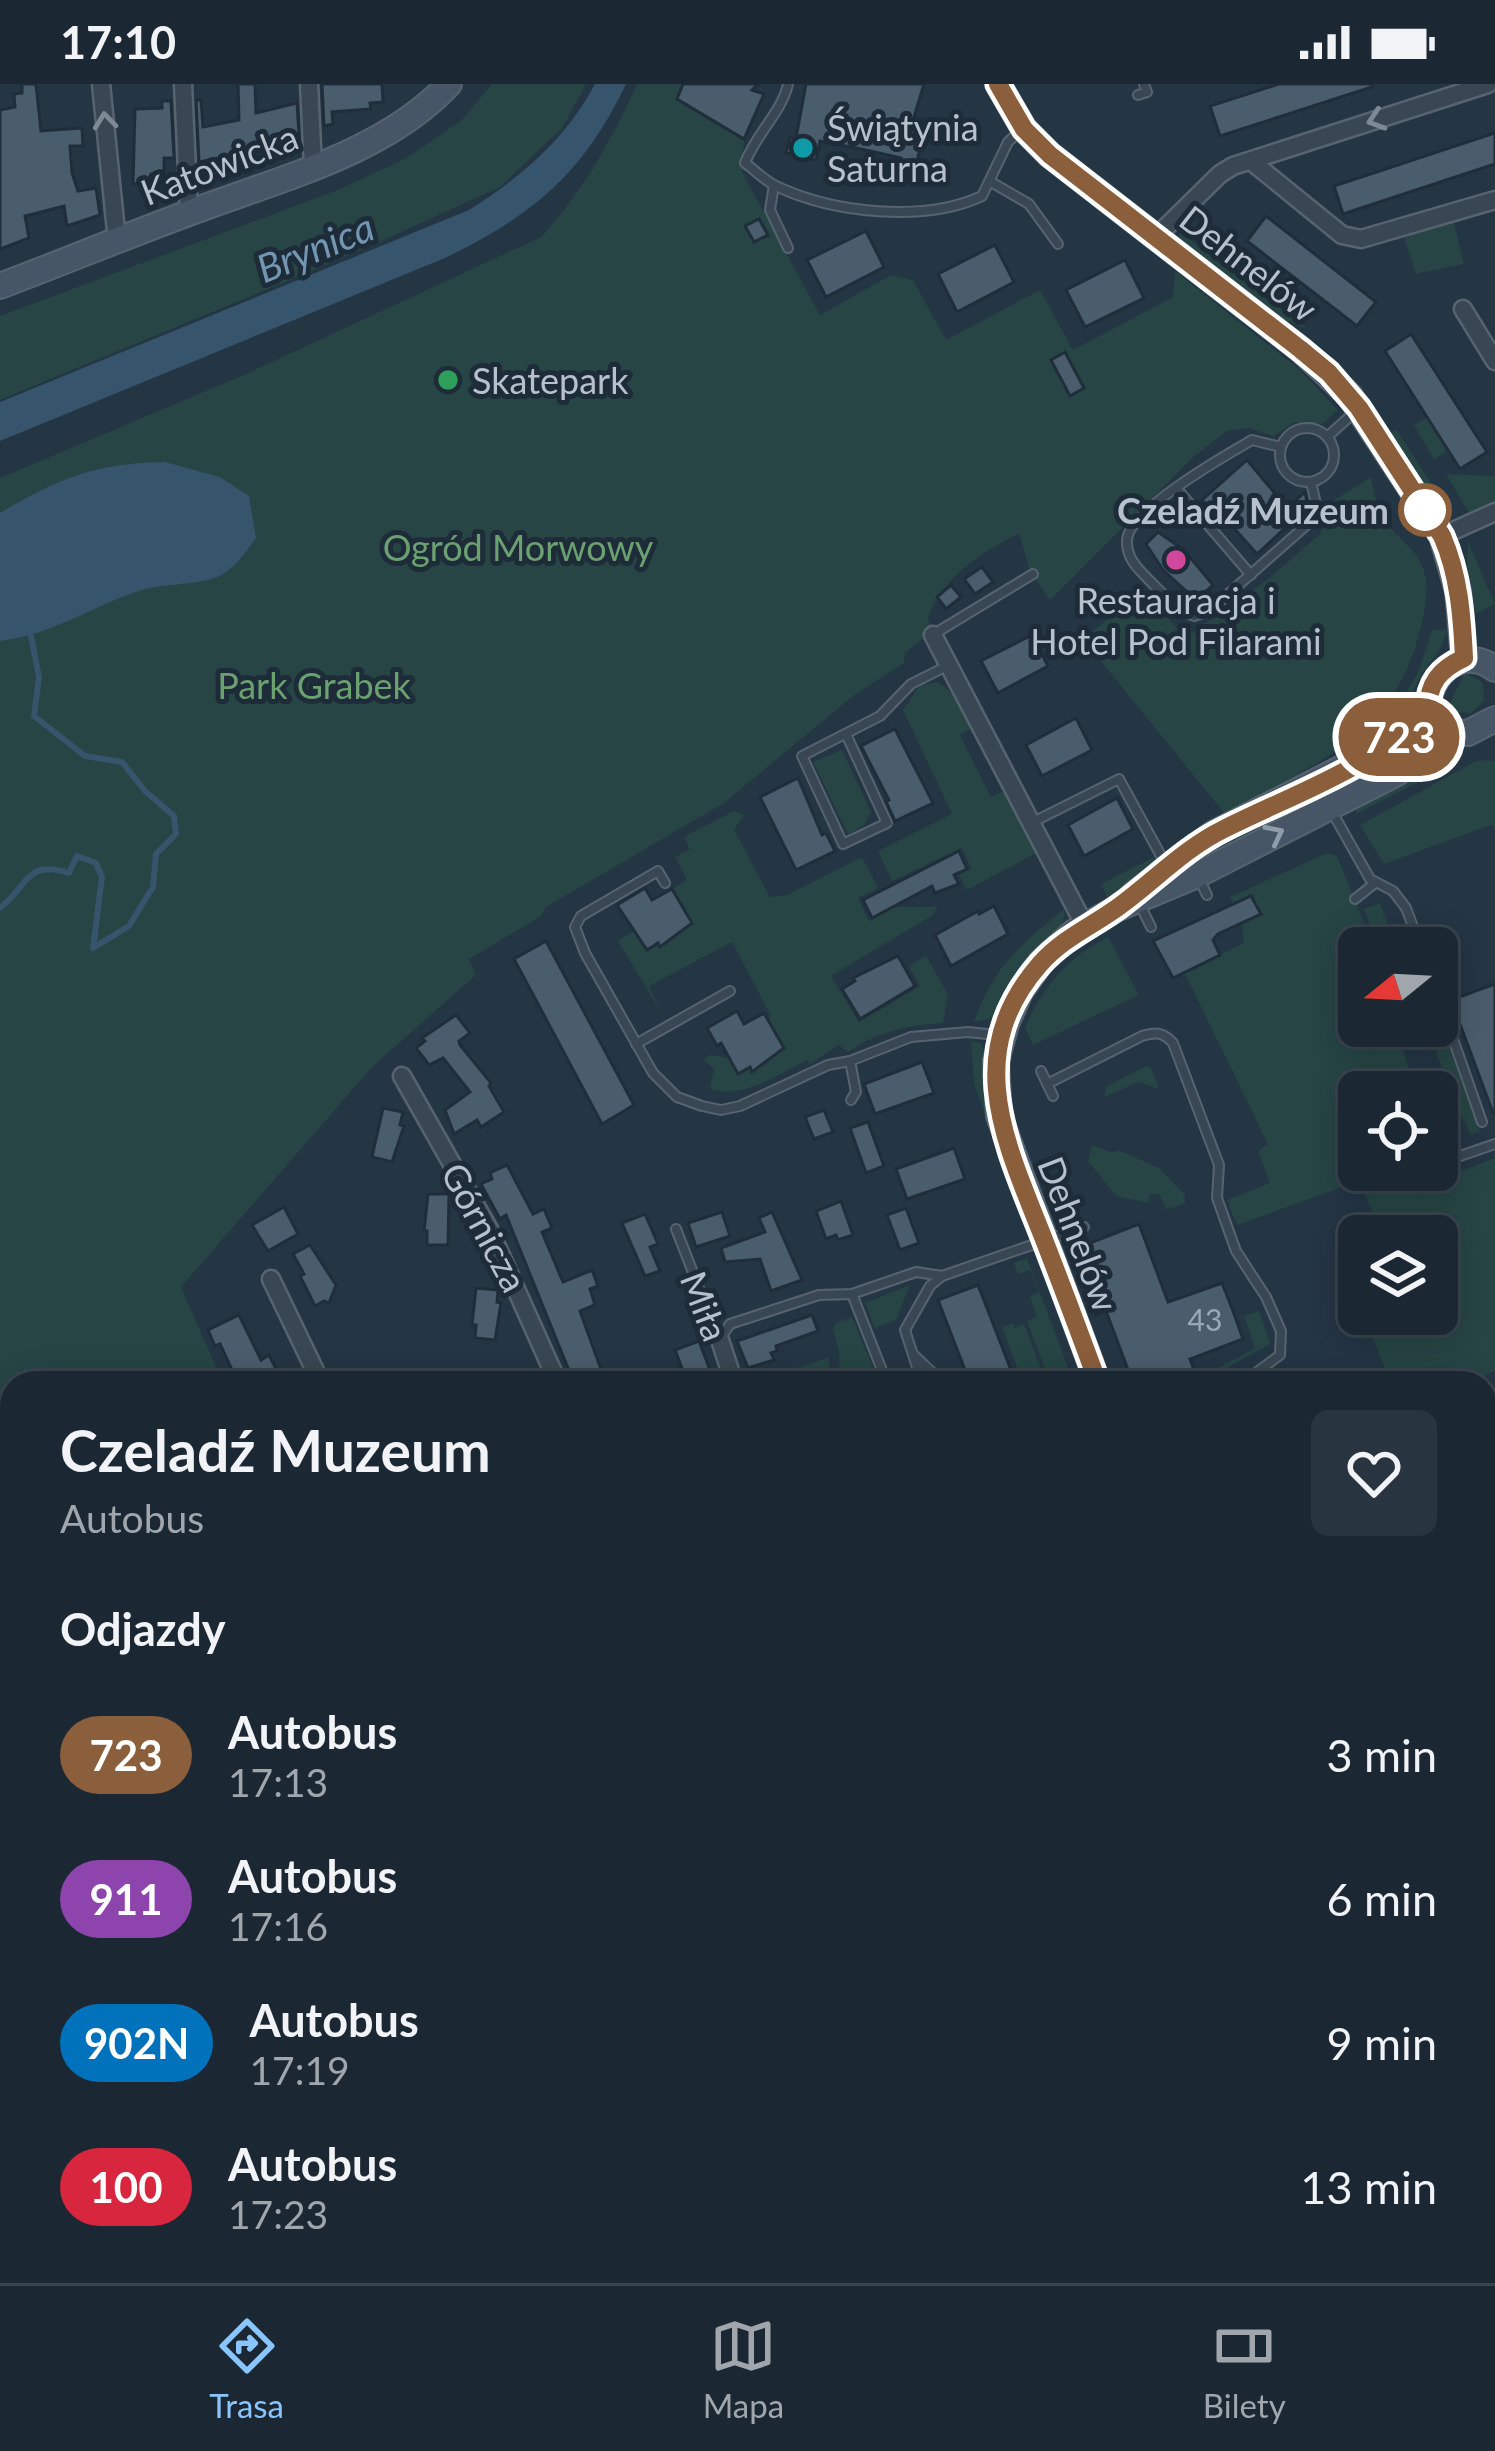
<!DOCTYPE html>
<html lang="pl">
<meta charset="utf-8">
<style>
:root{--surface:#1b2833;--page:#28343f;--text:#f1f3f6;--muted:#a0a6ac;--line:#39444e;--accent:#89c5ff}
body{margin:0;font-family:Lato,sans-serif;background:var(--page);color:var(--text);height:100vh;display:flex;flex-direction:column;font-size:45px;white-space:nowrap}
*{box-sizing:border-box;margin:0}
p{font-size:39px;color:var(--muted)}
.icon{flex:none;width:66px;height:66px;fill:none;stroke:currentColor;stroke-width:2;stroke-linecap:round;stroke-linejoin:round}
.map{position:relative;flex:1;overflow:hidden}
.sheet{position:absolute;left:0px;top:1287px;width:1497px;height:912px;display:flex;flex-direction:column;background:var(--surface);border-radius:36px 36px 0 0;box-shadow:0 6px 30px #0003,0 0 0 3px var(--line)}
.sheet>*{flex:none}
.badge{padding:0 24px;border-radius:39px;font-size:42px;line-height:78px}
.needle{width:78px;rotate:252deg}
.buttons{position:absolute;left:1338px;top:843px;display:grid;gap:24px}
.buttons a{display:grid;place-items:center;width:120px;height:120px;border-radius:18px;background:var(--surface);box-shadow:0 6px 30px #0003,0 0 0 3px var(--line);font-size:60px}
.map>.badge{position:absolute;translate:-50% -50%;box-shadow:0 0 0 6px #fff}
h2{padding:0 60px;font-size:45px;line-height:108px}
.round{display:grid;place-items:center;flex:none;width:126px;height:126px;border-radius:18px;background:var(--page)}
.summary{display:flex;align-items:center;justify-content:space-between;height:204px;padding:0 60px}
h1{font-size:57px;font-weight:700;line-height:90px}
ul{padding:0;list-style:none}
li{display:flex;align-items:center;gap:36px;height:144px;padding:0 60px}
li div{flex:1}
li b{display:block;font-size:45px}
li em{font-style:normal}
li .badge{min-width:132px;font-weight:700;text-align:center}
.status{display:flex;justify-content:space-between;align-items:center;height:84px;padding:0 60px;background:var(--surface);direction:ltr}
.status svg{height:33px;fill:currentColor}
.menu{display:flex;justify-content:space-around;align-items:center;height:168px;border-top:3px solid var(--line);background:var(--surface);font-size:33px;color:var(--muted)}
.menu a{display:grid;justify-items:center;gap:6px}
.menu .on{color:var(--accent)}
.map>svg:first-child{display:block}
.green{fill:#264544}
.water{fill:#36546c}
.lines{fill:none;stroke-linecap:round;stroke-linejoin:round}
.stream{stroke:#36546c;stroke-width:6}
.building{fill:#4a5d6c;stroke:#1f2e3a;stroke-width:3}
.lane-casing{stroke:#576470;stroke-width:12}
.street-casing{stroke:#576470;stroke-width:21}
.secondary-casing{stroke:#576470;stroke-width:28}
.lane{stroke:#384753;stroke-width:8}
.street{stroke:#384753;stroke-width:16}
.secondary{stroke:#465666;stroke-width:24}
.oneway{stroke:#7d8a96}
.oneway2{stroke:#8f9ca9}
.line-casing{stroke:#fff;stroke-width:27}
.line{stroke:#8b5e3c;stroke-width:18}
.culture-dot{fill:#0f9aa8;stroke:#1d2c38;stroke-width:4.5}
.leisure-dot{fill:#2e9e5b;stroke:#1d2c38;stroke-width:4.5}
.stop-dot{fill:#fff;stroke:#8b5e3c;stroke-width:6}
.hotel-dot{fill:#d1479c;stroke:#1d2c38;stroke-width:4.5}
.labels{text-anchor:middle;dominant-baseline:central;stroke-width:10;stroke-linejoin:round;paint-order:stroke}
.number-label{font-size:30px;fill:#9ba8b5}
.poi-label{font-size:36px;fill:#b6c1cd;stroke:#1d2c38;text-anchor:start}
.street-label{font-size:36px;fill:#b6c1cd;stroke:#1d2c38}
.stop-label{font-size:36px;font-weight:bold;fill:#b6c1cd;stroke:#1d2c38;text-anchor:end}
.park-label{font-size:36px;fill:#6ba070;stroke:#1d2c38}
.water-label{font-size:39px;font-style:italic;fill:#7396b3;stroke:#1d2c38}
</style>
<div class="status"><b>17:10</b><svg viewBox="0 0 49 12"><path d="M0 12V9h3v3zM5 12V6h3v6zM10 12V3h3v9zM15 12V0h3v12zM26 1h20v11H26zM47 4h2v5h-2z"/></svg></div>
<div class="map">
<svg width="1495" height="2199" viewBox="0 0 1495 2199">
<rect width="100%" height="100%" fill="#243544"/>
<g class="green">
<polygon points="492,0 586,0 562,44 500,103 355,169 0,316 0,232 335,107 403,76 461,37"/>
<path d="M 637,0 L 683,0 L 677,15 L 744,55 L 742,88 L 820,231 L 891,191 L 913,196 L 946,256 L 1040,206 L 1073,266 L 1173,213 L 1175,187 L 1299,285 L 1338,326 L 1322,340 L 1294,338 L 1274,352 L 1248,344 L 1227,347 L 1192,374 L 1050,516 L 1029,485 L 1019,449 C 976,473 947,489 927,535 L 934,545 L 905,569 L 904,579 L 853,612 L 724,719 L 546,823 L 541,832 L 469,875 L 476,891 L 373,982 L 181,1203 L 223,1299 L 12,1299 L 12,1363 L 0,1368 L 0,394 L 246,290 L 541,153 C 582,109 612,55 637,0 Z"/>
<polygon points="1453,135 1464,180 1416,190 1403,150"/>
<polygon points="1180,148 1308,246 1278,233 1178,156"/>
<polygon points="1427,334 1447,367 1434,375 1414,341"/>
<polygon points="1396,345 1452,432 1435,424 1388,350"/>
<polygon points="1446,390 1495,392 1495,418 1469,429"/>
<path d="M 1371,393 C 1374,408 1376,424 1384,437 C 1397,454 1418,465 1424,487 C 1430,507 1424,530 1419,550 C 1393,654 1309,683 1224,729 L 1083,555 L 1142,507 L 1186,553 L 1267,496 L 1320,450 L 1334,416 Z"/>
<polygon points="1468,458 1495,520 1476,530 1467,484"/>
<path d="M 1432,546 L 1447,546 C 1440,572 1428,578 1417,599 C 1410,612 1408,624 1399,636 L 1394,630 L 1419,586 Z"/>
<polygon points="1464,589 1483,599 1484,617 1471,629 1446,628"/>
<polygon points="938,598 959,615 973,644 960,651 991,713 1004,707 1036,769 967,806 959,791 971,784 962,764 892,797 878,767 952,730 903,626 920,601"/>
<polygon points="842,666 871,728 864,741 848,750 813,678"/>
<polygon points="1437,669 1446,684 1356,730 1356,721 1419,688"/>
<polygon points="1490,676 1495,678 1495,746 1493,741 1488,742 1384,780 1360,741 1476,677"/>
<polygon points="1314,713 1315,720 1143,807 1261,734"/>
<path d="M 734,727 L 744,731 L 734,746 L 770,813 L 787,811 L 862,773 L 878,804 L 858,814 L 869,837 L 892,823 L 937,823 L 933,831 L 831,892 L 859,938 L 920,902 L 909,882 L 926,872 L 948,910 L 943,939 C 909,941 874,949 848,968 L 839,961 L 810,980 L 807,976 C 779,990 743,1016 710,1005 L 714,985 L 703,975 L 709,971 L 729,974 L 739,990 L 750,983 L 753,987 L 770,977 L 767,935 L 771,932 L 732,858 L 649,902 L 665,935 L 618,857 L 635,846 L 646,865 L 658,859 L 661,863 L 692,840 L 672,805 L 687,796 L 675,773 L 690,765 L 684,753 Z"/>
<polygon points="1327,769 1337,772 1374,864 1359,864 1359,942 1397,942 1415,1008 1359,1008 1359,1086 1437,1086 1440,1095 1495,1074 1495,1287 1466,1299 1391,1299 1363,1230 1437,1230 1437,1152 1382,1152 1359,1097 1237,1141 1227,1116 1270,1099 1258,1067 1268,1060 1184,888 1244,859 1242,840 1261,830 1252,811 1233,820 1230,813"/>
<polygon points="1154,773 1155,783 1108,815 1101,800"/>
<polygon points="1380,819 1397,864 1379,864 1364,825"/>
<path d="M 1064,825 C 1069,853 1029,876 1014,897 C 1007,908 1002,922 996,933 L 974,938 C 993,883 1020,861 1064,825 Z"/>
<path d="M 1108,853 L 1139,911 L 1033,961 L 1025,944 C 1041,904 1069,872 1108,853 Z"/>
<polygon points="1437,929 1480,1048 1471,1050 1457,1025 1430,952 1422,942 1437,942"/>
<path d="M 971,957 L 981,959 C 989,972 986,1026 991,1048 L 974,999 Z"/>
<polygon points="1146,982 1151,984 1159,1005 1138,998 1104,1013 1107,1002"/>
<polygon points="1092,1061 1113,1069 1118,1066 1159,1084 1185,1111 1185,1119 1167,1126 1159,1110 1149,1110 1148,1119 1116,1112 1088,1077"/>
<polygon points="1027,1174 1070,1289 1053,1295 1049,1284 1045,1285 1027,1237 1037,1233 1030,1212 1039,1208 1030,1186 1018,1190 1014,1179"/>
<polygon points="910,1201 896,1236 875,1244 865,1219"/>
<polygon points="1259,1227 1270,1260 1228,1283 1232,1299 1225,1299 1218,1284 1255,1264 1244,1232"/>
<polygon points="852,1233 879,1299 840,1299 839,1267 833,1245 836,1239"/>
<polygon points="1013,1239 1015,1244 1024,1240 1046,1298 1023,1299 1002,1243"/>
<polygon points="829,1273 830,1299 755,1299"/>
<polygon points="0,1855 12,1855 12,2187 1478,2187 1259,2199 0,2199"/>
<polygon points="1485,2087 1495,2102 1495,2186 1485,2187"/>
</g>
<g class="water">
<path d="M 595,0 L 626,0 C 583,90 533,131 445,174 L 0,357 L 0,318 L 469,126 C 521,93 566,55 595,0 Z"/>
<path d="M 165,378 L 220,393 L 249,412 L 256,454 C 246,468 233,487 217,493 C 193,502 166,499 142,506 C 91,522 58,549 0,557 L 0,429 C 59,394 96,379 165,378 Z"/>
</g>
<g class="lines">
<g class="stream">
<polyline points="31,552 39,593 34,632 85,672 122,678 145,707 174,732 176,750 156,770 153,803 129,842 93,864"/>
<path d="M 0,824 C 29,801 26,775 69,789 L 77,772 L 96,779 L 102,793 L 93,864"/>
</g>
</g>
<g class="building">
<polygon points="22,0 36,0 41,47 82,44 83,62 70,62 72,89 78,107 96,104 100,131 67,142 64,122 25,132 29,154 0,165 0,26 15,23 14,10 22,9"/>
<polygon points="238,0 255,0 256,29 297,19 299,50 255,60 256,67 199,78 196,16 201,16 203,43 239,36"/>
<polygon points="322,0 382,0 383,18 370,19 371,25 332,28 333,40 324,42"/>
<polygon points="683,0 758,0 752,6 764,10 744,55 677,15"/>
<polygon points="806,0 924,0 911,43 917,45 922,36 926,38 913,95 897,91 901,74 861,65 820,57 816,76 786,69 790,53 796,54"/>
<polygon points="1279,0 1372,0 1372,3 1220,52 1210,22"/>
<polygon points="162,17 171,17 174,74 164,74 164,89 151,90 147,99 133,100 135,25 162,24"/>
<polygon points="1495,49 1495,80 1343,130 1334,102"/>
<polygon points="1266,132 1376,218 1357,242 1247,157"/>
<polygon points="759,135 768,151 754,158 745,142"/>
<polygon points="866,147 884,183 826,213 807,176"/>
<polygon points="995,161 1014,198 957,228 938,190"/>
<polygon points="1125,176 1144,214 1085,243 1066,206"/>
<polygon points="1411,250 1487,368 1460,385 1385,267"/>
<polygon points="1065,268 1084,304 1070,312 1051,276"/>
<polygon points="1247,376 1287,424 1305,408 1308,423 1257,470 1223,432 1220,435 1202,416"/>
<polygon points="1158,448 1184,466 1213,501 1196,516 1163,486 1146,460"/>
<polygon points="982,483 993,498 975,510 964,495"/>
<polygon points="951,501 961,513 946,525 937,513"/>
<polygon points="1032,551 1048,582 998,609 981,577"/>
<polygon points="1076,634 1092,666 1042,692 1026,661"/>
<polygon points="895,645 933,719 895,737 886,718 889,716 861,662"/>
<polygon points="798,694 822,751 826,749 835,767 796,786 760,713"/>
<polygon points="1117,714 1133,745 1084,772 1068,741"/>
<polygon points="959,767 967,785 954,791 959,800 935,809 932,802 872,834 863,816"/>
<polygon points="645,804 652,816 672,805 692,839 660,863 658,859 647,866 617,821"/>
<polygon points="1251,812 1261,830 1218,850 1213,856 1220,871 1173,894 1153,857"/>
<polygon points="994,822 1008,850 951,882 935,851 978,827 979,830"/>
<polygon points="546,857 634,1021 602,1040 514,875"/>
<polygon points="898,872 915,902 860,935 842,905 855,897 853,894"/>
<polygon points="1495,900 1495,1029 1493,1029 1451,916"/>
<polygon points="737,927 744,940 764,929 784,964 752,988 750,983 738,990 721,959 717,962 707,944"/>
<polygon points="456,931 470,949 459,957 460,961 491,999 489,1002 504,1028 481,1043 477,1036 454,1050 445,1026 470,1008 443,974 429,981 416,964 425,957 422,954"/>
<polygon points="922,978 934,1009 875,1030 864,1000"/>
<polygon points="383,1024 403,1028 400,1041 404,1042 392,1078 372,1073"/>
<polygon points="824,1026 833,1048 814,1055 805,1033"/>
<polygon points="868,1038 884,1082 866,1089 850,1044"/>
<polygon points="954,1064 965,1095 907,1115 896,1085"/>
<polygon points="507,1081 533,1130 544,1125 552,1144 542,1148 563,1198 592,1186 598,1202 590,1205 595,1221 580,1227 606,1299 574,1299 506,1131 500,1135 481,1100 492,1095 490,1089"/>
<polygon points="428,1110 449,1110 448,1161 427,1161 427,1147 424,1147"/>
<polygon points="841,1117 853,1151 838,1156 836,1151 826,1155 816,1127"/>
<polygon points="284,1123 298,1150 268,1167 252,1141"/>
<polygon points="906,1124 919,1159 900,1166 887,1131"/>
<polygon points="722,1128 730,1152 696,1163 688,1139"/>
<polygon points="772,1128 802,1196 771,1207 760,1175 725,1178 721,1164 765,1148 759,1134"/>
<polygon points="645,1130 658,1160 650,1163 660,1187 645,1192 622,1139"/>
<polygon points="1139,1140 1168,1218 1222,1199 1233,1227 1243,1255 1190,1275 1199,1299 1133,1299 1106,1227 1096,1231 1082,1195 1093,1190 1082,1162"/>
<polygon points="310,1161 336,1201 329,1219 324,1217 315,1222 300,1192 304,1190 293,1170"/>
<polygon points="978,1201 992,1237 1016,1299 970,1299 938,1216"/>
<polygon points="476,1204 498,1206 497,1218 501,1219 495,1256 475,1254 476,1241 472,1241"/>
<polygon points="239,1231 261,1276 269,1271 283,1299 238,1299 220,1260 215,1262 208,1246"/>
<polygon points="812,1231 818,1247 776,1262 777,1267 771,1269 774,1276 748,1284 737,1257"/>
<polygon points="699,1257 710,1286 686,1295 675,1266"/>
</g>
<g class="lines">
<defs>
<g id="lane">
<path d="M 788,0 C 782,28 757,48 745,79 C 755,86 765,97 776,102 C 833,129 924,139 982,112 L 1008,58 L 1018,49"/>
<polyline points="1138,11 1147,8 1144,0"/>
<polyline points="991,98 1029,120 1058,160"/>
<polyline points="774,101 770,126 788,164"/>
<circle cx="1307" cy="371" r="27"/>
<polyline points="1327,353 1357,326"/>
<path d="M 1281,363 L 1252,356 C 1226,371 1129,426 1127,456 C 1126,474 1138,485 1150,497 C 1164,511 1175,524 1194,532 L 1209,527 L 1310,438 L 1317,424 L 1311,398"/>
<polyline points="1177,405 1251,491"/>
<polyline points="934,550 1033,490"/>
<polyline points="846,650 887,739 843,760 802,672 880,632 911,600 947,582"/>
<polyline points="1318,703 1370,795 1393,807 1406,824 1421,864"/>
<polyline points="1031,739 1119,695 1165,779"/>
<polyline points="1198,793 1207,811"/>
<polyline points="665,799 658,787 581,832 575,843 585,869 653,989 677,1013 702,1022 721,1026 740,1022 828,981 850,977 911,953 968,948 996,951"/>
<polyline points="1355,815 1375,799"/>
<polyline points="1139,819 1151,843"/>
<polyline points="1437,909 1482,1038"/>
<polyline points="636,960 730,907"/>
<polyline points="850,977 856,1008 851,1016"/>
<polyline points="1041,987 1053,1012"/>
<path d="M 1047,1000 L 1142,952 C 1156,948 1163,948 1173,959 L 1219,1081 L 1217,1114 L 1236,1167 L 1266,1213 L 1281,1247 L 1280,1271 L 1257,1288 L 1257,1299"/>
<polyline points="1437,1080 1495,1060"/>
<polyline points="676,1145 719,1255"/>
<polyline points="852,1210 887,1299"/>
<polyline points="720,1255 730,1240 819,1211 852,1210 916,1188 942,1192 1084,1143"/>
<polyline points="914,1271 943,1299"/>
<polyline points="922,1299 905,1246 930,1202 942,1192"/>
<polyline points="1485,1575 1495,1600"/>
<polyline points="1485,1811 1495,1782"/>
<polyline points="0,1857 12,1866"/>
</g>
<g id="street">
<polyline points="101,0 117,157"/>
<polyline points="183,0 189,129"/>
<polyline points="309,0 313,83"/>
<polyline points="1251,77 1342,151 1361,155 1495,116"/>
<polyline points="1157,152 1220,90 1233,82 1488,0"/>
<polyline points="1463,225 1495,277"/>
<polyline points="1442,452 1495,428"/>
<polyline points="933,551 1085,842"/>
<polyline points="402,992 490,1147 558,1299"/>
<polyline points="271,1195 321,1299"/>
<polyline points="720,1256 734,1299"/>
<polyline points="0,1477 8,1478"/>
<polyline points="1485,1850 1495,1847"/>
<polyline points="1485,2063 1495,2078"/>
</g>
<g id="secondary">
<polyline points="998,0 1024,45 1050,71 1300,265 1350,312 1442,452 1458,507 1464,575"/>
<path d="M 0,202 C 66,177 131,150 197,126 C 282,94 386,68 449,0"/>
<path d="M 1495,585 C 1462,560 1428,590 1428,625 L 1448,648 L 1468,649 L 1495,635"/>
<polyline points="1133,811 1213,750 1389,660 1428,625"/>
<polyline points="1098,1299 999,1032 996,977 1006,940 1020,908 1041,878 1074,848 1118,824 1197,791 1397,689 1448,648"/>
<polyline points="0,1835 12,1835"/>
</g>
</defs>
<use href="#lane" class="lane-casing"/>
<use href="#street" class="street-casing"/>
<use href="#secondary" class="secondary-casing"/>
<use href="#lane" class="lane"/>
<use href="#street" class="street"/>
<use href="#secondary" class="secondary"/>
</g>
<defs><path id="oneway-chevron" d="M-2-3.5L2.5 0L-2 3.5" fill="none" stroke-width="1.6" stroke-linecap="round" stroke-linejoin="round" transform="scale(3)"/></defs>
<g class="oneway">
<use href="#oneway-chevron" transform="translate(1376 36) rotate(162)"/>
<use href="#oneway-chevron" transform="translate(105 37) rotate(-96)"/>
</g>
<use class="oneway2" href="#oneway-chevron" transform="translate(1275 750) rotate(-27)"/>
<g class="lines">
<defs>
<path id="line" d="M 998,0 L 1024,45 L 1050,71 L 1300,265 L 1329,289 L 1359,324 L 1442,452 C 1459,491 1462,532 1464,574 C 1440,585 1428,599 1428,626 C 1374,684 1293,710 1224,745 C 1185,764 1155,796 1121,821 C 1093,842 1064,853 1040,880 C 961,970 1006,1059 1043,1153 C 1062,1202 1080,1250 1098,1299"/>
</defs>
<use href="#line" class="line-casing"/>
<use href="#line" class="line"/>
</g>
<circle class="culture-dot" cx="803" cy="64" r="12"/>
<circle class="leisure-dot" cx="448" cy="296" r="12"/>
<circle class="stop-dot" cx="1425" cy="426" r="24"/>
<circle class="hotel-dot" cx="1176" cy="476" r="12"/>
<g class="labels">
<g class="number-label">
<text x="1205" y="1235">43</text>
</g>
<g class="poi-label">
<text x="827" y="43">Świątynia<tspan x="827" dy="41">Saturna</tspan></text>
<text x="472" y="296">Skatepark</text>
<text x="1176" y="516" text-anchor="middle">Restauracja i<tspan x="1176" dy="41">Hotel Pod Filarami</tspan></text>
</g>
<g class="street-label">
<text transform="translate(219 80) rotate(-21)">Katowicka</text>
<text transform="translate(1249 179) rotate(38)">Dehnelów</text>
<text transform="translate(485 1143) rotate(62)">Górnicza</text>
<text transform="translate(1079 1150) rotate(69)">Dehnelów</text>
<text transform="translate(705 1222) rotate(69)">Miła</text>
</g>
<g class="stop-label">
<text x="1389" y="426">Czeladź Muzeum</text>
</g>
<g class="park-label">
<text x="518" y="463">Ogród Morwowy</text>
<text x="314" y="601">Park Grabek</text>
</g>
<g class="water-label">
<text transform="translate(315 163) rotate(-22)">Brynica</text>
</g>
</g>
</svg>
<div class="buttons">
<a><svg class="needle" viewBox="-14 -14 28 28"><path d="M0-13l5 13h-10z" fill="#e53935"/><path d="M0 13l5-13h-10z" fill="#a0a6ac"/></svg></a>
<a><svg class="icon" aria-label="locate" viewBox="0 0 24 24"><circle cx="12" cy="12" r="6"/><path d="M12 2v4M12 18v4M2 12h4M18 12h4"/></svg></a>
<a><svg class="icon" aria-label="layers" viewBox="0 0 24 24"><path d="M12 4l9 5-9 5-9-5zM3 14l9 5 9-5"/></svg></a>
</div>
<b class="badge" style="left:1399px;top:653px;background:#8b5e3c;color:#fff">723</b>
<section class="sheet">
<div class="summary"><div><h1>Czeladź Muzeum</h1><p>Autobus</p></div><a class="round"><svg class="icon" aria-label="heart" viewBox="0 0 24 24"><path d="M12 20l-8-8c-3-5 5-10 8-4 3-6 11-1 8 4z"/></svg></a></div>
<h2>Odjazdy</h2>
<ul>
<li><span class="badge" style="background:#8b5e3c;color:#fff">723</span><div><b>Autobus</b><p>17:13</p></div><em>3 min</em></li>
<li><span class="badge" style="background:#8e44ad;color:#fff">911</span><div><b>Autobus</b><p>17:16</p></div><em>6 min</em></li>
<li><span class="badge" style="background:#0072bc;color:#fff">902N</span><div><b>Autobus</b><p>17:19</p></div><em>9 min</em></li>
<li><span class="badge" style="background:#d7263d;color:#fff">100</span><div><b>Autobus</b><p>17:23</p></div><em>13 min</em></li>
</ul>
</section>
</div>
<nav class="menu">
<a class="on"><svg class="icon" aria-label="directions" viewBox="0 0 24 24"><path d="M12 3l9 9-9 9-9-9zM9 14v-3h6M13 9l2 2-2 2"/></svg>Trasa</a>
<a><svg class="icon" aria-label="map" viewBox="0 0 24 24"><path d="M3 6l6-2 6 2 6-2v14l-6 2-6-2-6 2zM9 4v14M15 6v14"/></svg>Mapa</a>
<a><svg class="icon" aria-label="tickets" viewBox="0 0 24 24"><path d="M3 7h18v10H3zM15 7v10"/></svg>Bilety</a>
</nav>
